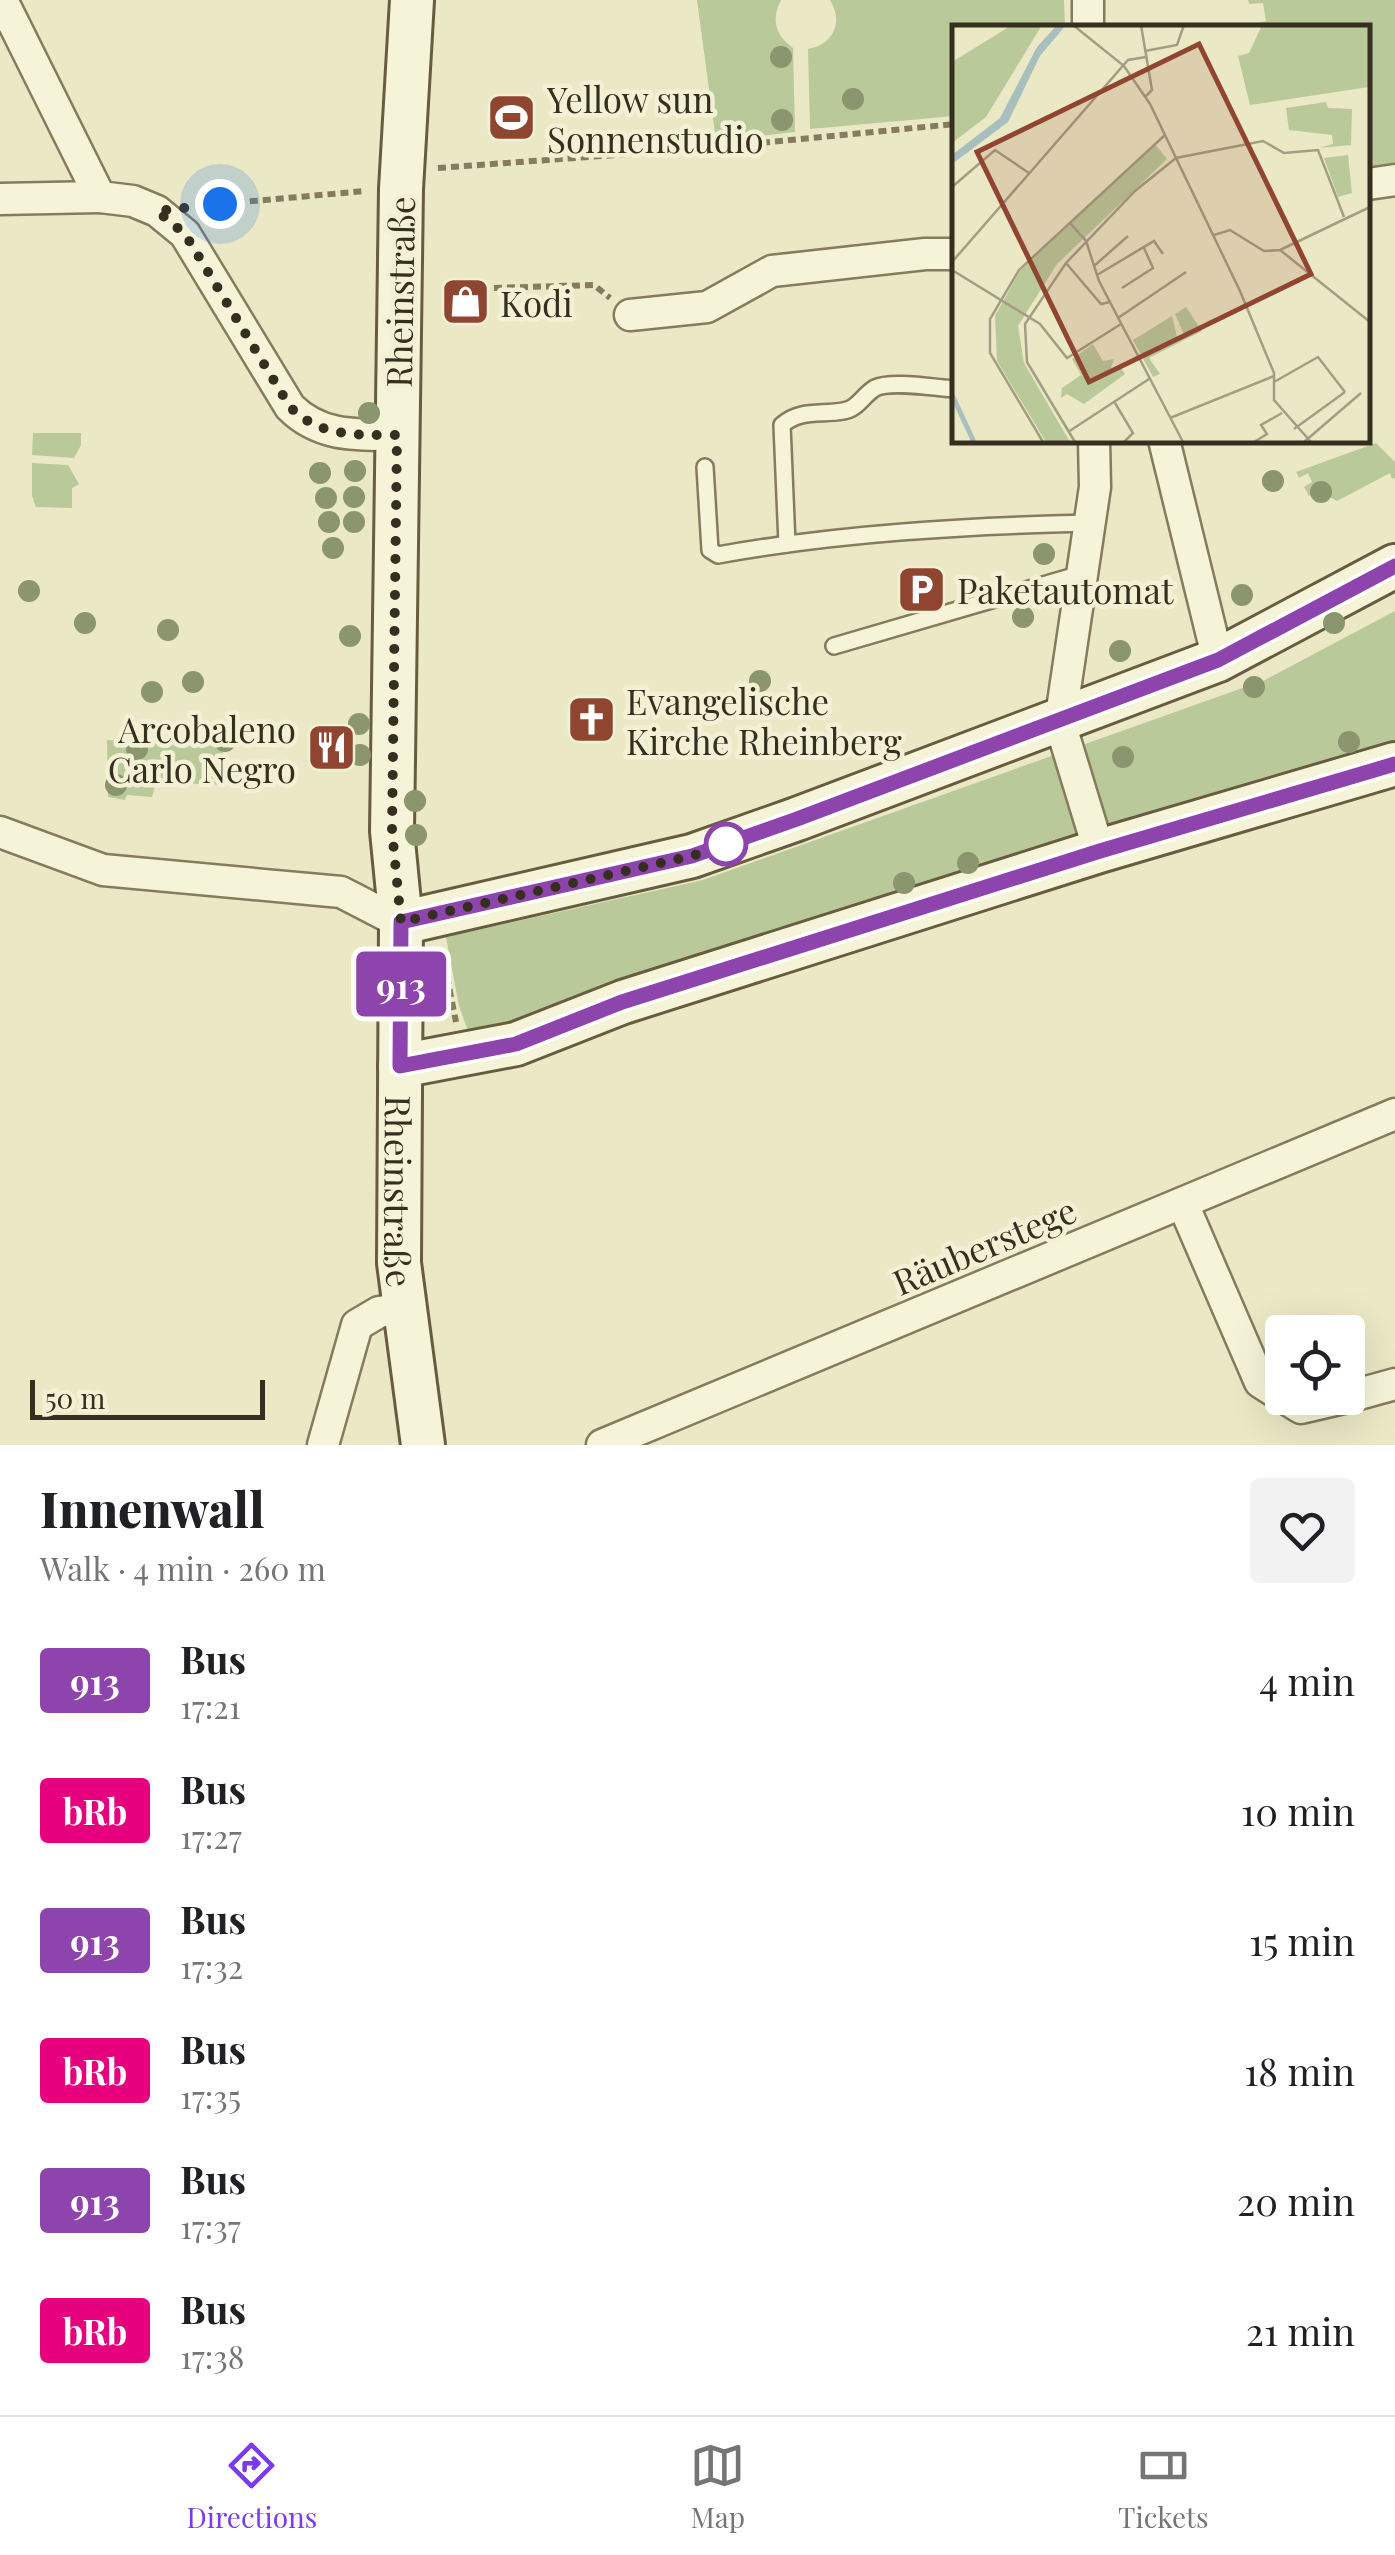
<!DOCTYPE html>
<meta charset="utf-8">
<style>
:root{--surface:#fff;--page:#f2f2f2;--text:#202124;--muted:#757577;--line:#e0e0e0;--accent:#7c3aed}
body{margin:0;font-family:"Playfair Display",serif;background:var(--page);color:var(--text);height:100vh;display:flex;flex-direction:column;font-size:38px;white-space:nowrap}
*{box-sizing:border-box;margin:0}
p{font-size:32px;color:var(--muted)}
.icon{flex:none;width:55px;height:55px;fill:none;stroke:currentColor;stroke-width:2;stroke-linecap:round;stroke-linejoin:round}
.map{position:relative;height:1445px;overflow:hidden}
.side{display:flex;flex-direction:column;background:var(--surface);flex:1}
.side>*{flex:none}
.badge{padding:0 20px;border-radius:8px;font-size:35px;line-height:65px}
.fabs{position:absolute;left:1265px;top:1315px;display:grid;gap:20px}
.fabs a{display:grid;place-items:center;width:100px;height:100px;border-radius:10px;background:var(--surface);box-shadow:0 10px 40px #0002;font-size:50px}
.scale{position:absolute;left:30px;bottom:25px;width:235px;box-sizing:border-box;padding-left:10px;border:5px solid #362f1f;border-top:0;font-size:28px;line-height:35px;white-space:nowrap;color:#362f1f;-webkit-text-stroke:8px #f3f1d5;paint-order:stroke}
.you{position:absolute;width:50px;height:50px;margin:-25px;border:8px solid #fff;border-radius:50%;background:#1a73e8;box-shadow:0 0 0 15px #1a73e833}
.map>.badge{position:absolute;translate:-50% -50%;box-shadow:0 0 0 5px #fff}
.round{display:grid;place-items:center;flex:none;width:105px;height:105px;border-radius:10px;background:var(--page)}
.headline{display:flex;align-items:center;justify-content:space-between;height:170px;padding:0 40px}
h1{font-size:48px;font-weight:800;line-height:75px}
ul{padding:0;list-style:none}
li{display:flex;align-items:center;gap:30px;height:130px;padding:0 40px}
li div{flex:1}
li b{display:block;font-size:38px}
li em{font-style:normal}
li .badge{min-width:110px;font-weight:700;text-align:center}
.tab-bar{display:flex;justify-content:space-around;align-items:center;height:140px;border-top:2px solid var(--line);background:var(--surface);font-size:28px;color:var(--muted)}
.tab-bar a{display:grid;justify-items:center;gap:5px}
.tab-bar .on{color:var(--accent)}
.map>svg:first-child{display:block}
.green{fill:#b9c99a}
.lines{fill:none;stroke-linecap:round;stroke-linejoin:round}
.lane-casing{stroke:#857b5d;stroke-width:20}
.street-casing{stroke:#857b5d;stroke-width:35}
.secondary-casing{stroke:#675c40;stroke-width:48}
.path{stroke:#857b5d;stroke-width:6;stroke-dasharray:8 5;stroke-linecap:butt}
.lane{stroke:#f6f4d8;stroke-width:15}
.street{stroke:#f6f4d8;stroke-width:30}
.secondary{stroke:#f6f4d8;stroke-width:42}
.tree{fill:#8b956e}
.line-casing{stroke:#fff;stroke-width:22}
.line{stroke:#8e44ad;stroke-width:15}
.walk{stroke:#362f1f;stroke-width:10;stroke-dasharray:0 18}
.stop-dot{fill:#fff;stroke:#8e44ad;stroke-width:5}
.labels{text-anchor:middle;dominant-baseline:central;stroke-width:9;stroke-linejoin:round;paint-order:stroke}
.poi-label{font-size:35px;fill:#362f1f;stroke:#f3f1d5;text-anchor:start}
.street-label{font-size:35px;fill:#362f1f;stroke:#f3f1d5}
.inset-river{fill:none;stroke:#a7bfbd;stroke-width:5}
.inset-road{fill:none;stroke:#a39e83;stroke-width:2.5}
.view{fill:#904531;fill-opacity:0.15;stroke:#904531;stroke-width:5}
.inset-edge{fill:none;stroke:#362f1f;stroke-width:5}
</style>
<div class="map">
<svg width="1395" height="1445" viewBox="0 0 1395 1445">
<rect width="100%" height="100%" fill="#ebe8c5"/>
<g class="green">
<path d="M 697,0 L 781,0 C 771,19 775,35 793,48 L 795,132 L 716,141 Z"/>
<path d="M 830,0 L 1064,0 L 1065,27 L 955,28 L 955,116 L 810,129 L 808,49 C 833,45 844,22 830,0 Z"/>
<polygon points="1248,0 1395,0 1395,165 1368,170 1368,28 1235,28 1266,21 1263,3 1249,4"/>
<polygon points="33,433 81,433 81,445 74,458 32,455"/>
<polygon points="1376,443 1395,462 1395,478 1392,479 1390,473 1337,501 1322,493 1309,496 1304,487 1312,482 1308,473 1299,478 1296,472"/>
<polygon points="32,463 68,465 79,484 72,488 72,508 36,507 32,496"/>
<polygon points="1395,611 1395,750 472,1042 459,1006 446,937 703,880 1265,680"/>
<polygon points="107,740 223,746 223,768 207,761 203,763 226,785 156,782 152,797 127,795 125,800 108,797"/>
</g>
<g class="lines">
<defs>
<g id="lane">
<path d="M 705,467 L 710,550 L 718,555 C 840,533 966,526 1089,523"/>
<path d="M 787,544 L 782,425 C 800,409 821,415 843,411 C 858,409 863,395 875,388 C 891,380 936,388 955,389"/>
<polyline points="834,646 1084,573"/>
</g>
<g id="street">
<path d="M 2,0 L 100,197 L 133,201 L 157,211 L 185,234 L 290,407 C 320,437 356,435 397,435"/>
<polyline points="1088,0 1088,28"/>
<polyline points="1368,184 1395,180"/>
<polyline points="0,199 100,197"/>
<polyline points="630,315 707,307 772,271 925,254 955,254"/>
<polyline points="1094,440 1095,487 1060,723 1099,851"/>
<polyline points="1164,440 1218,660"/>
<polyline points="0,832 103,870 341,892 401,923"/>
<polyline points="1183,1204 1260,1382 1282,1396"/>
<polyline points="1348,1397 1395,1384"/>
<polyline points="1285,1398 1301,1408 1344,1398"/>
<polyline points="323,1445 357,1325 379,1312 404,1308"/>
<polyline points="602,1445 1395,1114"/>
</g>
<g id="secondary">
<path id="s1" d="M 412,0 L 401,189 L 392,831 L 401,923 L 399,1263 L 423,1445"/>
<polyline points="401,923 692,856 797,819 1218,660 1395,566"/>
<polyline points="400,1066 516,1044 623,1002 1099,851 1395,764"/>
</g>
</defs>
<use href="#lane" class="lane-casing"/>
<use href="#street" class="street-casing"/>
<use href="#secondary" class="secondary-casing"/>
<g class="path">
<polyline points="438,168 697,149 955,124"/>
<polyline points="198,206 365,191"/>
<polyline points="494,288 594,285 610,298"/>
<polyline points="442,951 456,1022"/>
</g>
<use href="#lane" class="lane"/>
<use href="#street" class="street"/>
<use href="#secondary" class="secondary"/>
</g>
<g class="tree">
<circle cx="781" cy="57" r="11"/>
<circle cx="853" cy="99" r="11"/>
<circle cx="782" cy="120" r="11"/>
<circle cx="369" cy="413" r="11"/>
<circle cx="355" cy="471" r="11"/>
<circle cx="320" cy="473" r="11"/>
<circle cx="1273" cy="481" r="11"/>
<circle cx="1321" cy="492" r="11"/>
<circle cx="354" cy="497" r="11"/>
<circle cx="326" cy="498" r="11"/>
<circle cx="329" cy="522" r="11"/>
<circle cx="354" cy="522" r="11"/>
<circle cx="333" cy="548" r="11"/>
<circle cx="1044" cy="554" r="11"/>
<circle cx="29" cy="591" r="11"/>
<circle cx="1242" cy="595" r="11"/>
<circle cx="1023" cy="617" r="11"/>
<circle cx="85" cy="623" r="11"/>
<circle cx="1334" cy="623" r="11"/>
<circle cx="168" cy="630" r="11"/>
<circle cx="350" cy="636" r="11"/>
<circle cx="1120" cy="651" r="11"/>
<circle cx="760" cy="681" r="11"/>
<circle cx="193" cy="682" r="11"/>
<circle cx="1254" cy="687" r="11"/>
<circle cx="152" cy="692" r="11"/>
<circle cx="359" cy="724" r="11"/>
<circle cx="225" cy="741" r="11"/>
<circle cx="1349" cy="742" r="11"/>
<circle cx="719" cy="745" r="11"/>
<circle cx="137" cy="749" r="11"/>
<circle cx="360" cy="755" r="11"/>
<circle cx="1123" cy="757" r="11"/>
<circle cx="149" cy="773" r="11"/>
<circle cx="116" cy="785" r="11"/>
<circle cx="415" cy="801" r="11"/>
<circle cx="416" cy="835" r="11"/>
<circle cx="968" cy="863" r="11"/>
<circle cx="904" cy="883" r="11"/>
</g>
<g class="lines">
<defs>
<polyline id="line" points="1395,566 1218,660 797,819 692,856 401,922 400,1066 516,1044 622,1002 1100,851 1395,764"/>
</defs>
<use href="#line" class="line-casing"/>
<use href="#line" class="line"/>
<path class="walk" d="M 220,204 L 157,211 L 185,234 L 290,407 C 320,437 356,435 397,435 L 392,831 L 401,922 L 692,856 L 726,844"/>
</g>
<defs>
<symbol id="stadium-square" viewBox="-11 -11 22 22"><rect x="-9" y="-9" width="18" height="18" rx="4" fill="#904531" stroke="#f3f1d5"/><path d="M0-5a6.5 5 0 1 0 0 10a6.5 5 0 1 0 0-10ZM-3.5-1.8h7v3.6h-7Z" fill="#fff"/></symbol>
<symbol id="shop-square" viewBox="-11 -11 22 22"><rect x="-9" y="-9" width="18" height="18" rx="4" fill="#904531" stroke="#f3f1d5"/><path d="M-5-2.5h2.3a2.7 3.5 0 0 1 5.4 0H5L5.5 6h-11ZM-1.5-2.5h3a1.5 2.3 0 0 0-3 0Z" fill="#fff"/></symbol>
<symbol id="parking-square" viewBox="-11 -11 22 22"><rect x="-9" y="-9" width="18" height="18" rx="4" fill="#904531" stroke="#f3f1d5"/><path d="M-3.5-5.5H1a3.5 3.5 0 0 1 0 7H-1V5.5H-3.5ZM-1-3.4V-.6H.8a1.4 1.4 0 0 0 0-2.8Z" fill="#fff"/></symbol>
<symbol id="church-square" viewBox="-11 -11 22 22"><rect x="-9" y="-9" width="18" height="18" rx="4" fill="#904531" stroke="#f3f1d5"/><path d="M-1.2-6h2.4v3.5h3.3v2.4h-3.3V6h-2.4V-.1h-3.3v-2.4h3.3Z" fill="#fff"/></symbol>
<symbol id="restaurant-square" viewBox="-11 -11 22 22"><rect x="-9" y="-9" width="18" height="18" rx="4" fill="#904531" stroke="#f3f1d5"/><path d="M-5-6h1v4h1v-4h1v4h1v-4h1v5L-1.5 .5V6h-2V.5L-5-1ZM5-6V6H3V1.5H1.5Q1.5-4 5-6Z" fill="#fff"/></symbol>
</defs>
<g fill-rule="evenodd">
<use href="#stadium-square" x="484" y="90" width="55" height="55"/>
<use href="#shop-square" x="438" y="274" width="55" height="55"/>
<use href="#parking-square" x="894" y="562" width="55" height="55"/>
<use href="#church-square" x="564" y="692" width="55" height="55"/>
<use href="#restaurant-square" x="304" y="720" width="55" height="55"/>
</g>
<circle class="stop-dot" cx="726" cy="844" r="20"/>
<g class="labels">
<g class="poi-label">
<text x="547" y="98">Yellow sun<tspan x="547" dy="40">Sonnenstudio</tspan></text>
<text x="500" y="302">Kodi</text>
<text x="957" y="589">Paketautomat</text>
<text x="626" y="700">Evangelische<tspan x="626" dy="40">Kirche Rheinberg</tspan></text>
<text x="296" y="728" text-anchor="end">Arcobaleno<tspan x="296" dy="40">Carlo Negro</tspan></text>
</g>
<g class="street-label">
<text transform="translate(399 292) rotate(-89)">Rheinstraße</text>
<text stroke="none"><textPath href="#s1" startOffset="1192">Rheinstraße</textPath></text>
<text transform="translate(984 1245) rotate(-23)">Räuberstege</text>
</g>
</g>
<g transform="translate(952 25)">
<rect width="418" height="418" fill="#ebe8c5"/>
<path d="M 60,0 L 90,0 L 34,92 L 0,118 L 0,37 ZM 310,0 L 417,0 L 417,62 L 298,80 L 286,31 L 297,28 ZM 374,77 L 376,83 L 400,84 L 399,120 L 367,123 L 381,119 L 380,110 L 337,105 L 334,83 ZM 203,119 L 215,134 L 105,239 L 66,301 L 72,338 L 118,417 L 94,417 L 45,336 L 43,291 L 68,246 ZM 396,130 L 400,168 L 386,172 L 372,133 ZM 234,282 L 250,306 L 197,333 L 208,349 L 201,352 L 181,315 L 220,291 L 225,312 L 233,312 L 223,289 ZM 141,319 L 151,336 L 162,334 L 158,346 L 168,341 L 173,349 L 132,379 L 115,369 L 109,373 L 110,363 L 129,350 L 120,334 Z" fill="#b9c99a"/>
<path d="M 105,0 L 114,0 L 88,31 L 56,97 L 0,139 L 0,130 L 48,93 L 85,22 Z" fill="#a7bfbd"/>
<path class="inset-river" d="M 0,370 L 22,417"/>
<path class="inset-road" d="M 121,0 L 172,41 L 198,79 L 288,266 L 322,348 L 322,375 L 359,417M 189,0 L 200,65 L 193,72M 193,26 L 225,20 L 232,0M 0,162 L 43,125 L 77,148M 118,198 L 134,216 L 147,256 L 231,417M 262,210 L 278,205 L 312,226 L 328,225 L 418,297M 328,225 L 418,182M 0,237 L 176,35 L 194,32M 114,238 L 149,279 L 158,277M 142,241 L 176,211M 0,245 L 88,299 L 115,333 L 169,299M 145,250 L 202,216 L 211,229M 170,263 L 201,243 L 192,223M 166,293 L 234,247M 322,357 L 366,332 L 393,367M 163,378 L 181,408 L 172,417M 218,393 L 322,351M 342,404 L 393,367M 116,407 L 197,354M 91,417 L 38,328 L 38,294 L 67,245 L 213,110M 123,417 L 75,337 L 73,299 L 114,238 L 183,166 L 224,133 L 311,116 L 332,128 L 366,125 L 392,192M 302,417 L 315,409 L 309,400 L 330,388M 352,417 L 409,368"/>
<path class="view" d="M 247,19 L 359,249 L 137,357 L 25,127 Z"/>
<rect width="418" height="418" class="inset-edge"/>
</g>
</svg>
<div class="fabs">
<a><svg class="icon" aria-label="locate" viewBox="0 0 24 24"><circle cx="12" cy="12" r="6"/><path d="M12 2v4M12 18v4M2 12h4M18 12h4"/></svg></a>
</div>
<div class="scale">50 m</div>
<div class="you" style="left:220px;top:204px"></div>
<b class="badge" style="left:401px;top:984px;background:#8e44ad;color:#fff">913</b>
</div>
<section class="side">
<div class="headline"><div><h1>Innenwall</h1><p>Walk · 4 min · 260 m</p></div><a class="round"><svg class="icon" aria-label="heart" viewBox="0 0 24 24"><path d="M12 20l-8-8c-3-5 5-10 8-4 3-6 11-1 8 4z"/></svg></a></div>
<ul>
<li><span class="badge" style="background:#8e44ad;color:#fff">913</span><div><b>Bus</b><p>17:21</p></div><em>4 min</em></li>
<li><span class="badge" style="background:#e6007e;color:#fff">bRb</span><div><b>Bus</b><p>17:27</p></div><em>10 min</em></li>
<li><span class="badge" style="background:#8e44ad;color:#fff">913</span><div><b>Bus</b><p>17:32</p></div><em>15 min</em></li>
<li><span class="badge" style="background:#e6007e;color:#fff">bRb</span><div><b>Bus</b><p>17:35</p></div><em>18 min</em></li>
<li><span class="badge" style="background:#8e44ad;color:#fff">913</span><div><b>Bus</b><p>17:37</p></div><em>20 min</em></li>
<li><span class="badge" style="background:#e6007e;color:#fff">bRb</span><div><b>Bus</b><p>17:38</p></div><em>21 min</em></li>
</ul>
</section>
<nav class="tab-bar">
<a class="on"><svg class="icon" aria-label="directions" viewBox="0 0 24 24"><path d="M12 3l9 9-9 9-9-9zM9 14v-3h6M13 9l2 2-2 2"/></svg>Directions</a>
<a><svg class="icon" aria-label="map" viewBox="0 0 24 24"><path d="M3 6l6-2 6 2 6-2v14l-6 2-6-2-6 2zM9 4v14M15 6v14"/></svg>Map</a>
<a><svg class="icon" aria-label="tickets" viewBox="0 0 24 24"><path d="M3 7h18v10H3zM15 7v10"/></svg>Tickets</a>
</nav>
